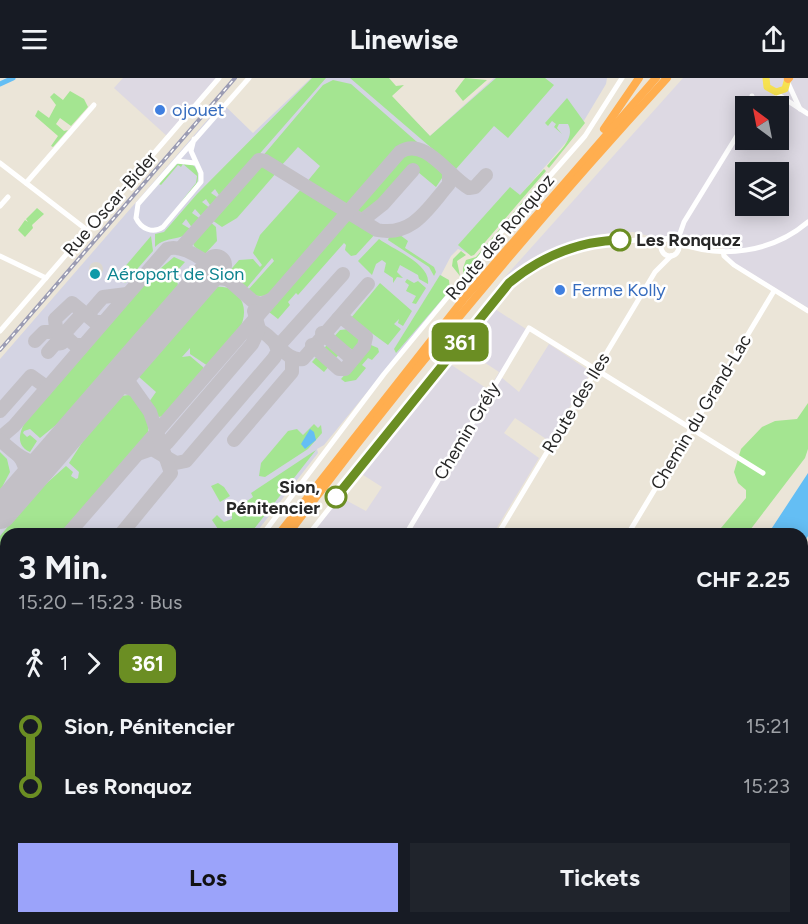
<!DOCTYPE html>
<html lang="de">
<meta charset="utf-8">
<style>
:root{--surface:#171b24;--page:#20242c;--text:#f1f3f6;--muted:#9ea1a6;--accent:#9ba3fa}
body{margin:0;font-family:Figtree,sans-serif;background:var(--page);color:var(--text);height:100vh;display:flex;flex-direction:column;font-size:22px;white-space:nowrap}
*{box-sizing:border-box;margin:0}
p{font-size:20px;color:var(--muted)}
.icon{flex:none;width:33px;height:33px;fill:none;stroke:currentColor;stroke-width:2;stroke-linecap:round;stroke-linejoin:round}
.map{position:relative;flex:1;overflow:hidden}
.drawer{position:absolute;left:0px;top:450px;width:808px;height:396px;display:flex;flex-direction:column;background:var(--surface);border-radius:18px 18px 0 0;box-shadow:0 3px 15px #0003}
.drawer>*{flex:none}
.badge{padding:0 12px;border-radius:9px;font-size:21px;line-height:39px}
.needle{width:39px;rotate:328deg}
.tools{position:absolute;left:735px;top:18px;display:grid;gap:12px}
.tools a{display:grid;place-items:center;width:54px;height:54px;border-radius:0px;background:var(--surface);box-shadow:0 3px 15px #0003;font-size:30px}
.map>.badge{position:absolute;translate:-50% -50%;box-shadow:0 0 0 3px #fff}
.legs{display:flex;align-items:center;gap:9px;height:66px;padding:0 18px;font-size:20px}
.legs p{margin-inline-start:auto}
.summary{display:flex;align-items:center;justify-content:space-between;height:102px;padding:0 18px}
h1{font-size:33px;font-weight:700;line-height:45px}
.button{display:flex;gap:12px;margin-top:auto;padding:12px 18px}
.button a{flex:1;height:69px;border-radius:0px;background:var(--accent);color:#111;font-size:24px;font-weight:700;line-height:69px;text-align:center}
.button a+a{background:var(--page);color:var(--text)}
ul{padding:0 18px;list-style:none}
li{display:flex;align-items:center;gap:21px;height:60px;font-size:22px}
li i{display:grid;place-items:center;width:9px;height:100%;margin:0 8px;background:currentColor}
li i::after{content:'';width:15px;height:15px;margin:-8px;border:4px solid;border-radius:50%;background:var(--surface)}
li p{margin-inline-start:auto}
li:first-child i{background:linear-gradient(#0000 50%,currentColor 0)}
li:last-child i{background:linear-gradient(currentColor 50%,#0000 0)}
header{display:flex;justify-content:space-between;align-items:center;height:78px;padding:0 18px;background:var(--surface);font-size:27px;font-weight:700}
.map>svg:first-child{display:block}
.industrial{fill:#ddd9e3;fill-rule:evenodd}
.airport{fill:#d4d4e3}
.green{fill:#a4e591}
.pitch{fill:#b9ed8c}
.plaza{fill:#dbd7cf}
.water{fill:#64bef4}
.lines{fill:none;stroke-linecap:round;stroke-linejoin:round}
.stream{stroke:#64bef4;stroke-width:1.5}
.canal{stroke:#64bef4;stroke-width:5}
.taxiway{stroke:#c3c0c6;stroke-width:14}
.runway{stroke:#c3c0c6;stroke-width:32}
.minor{stroke:#fff;stroke-width:5}
.major{stroke:#f7e251;stroke-width:7}
.highway{stroke:#ffae4f;stroke-width:8}
.rail-casing{stroke:#9b9cb3;stroke-width:4}
.rail{stroke:#fff;stroke-width:1.5;stroke-dasharray:4.5;stroke-linecap:butt}
.line-1-casing{stroke:#fff;stroke-width:14}
.line-1{stroke:#6b8e23;stroke-width:9}
.shop-dot{fill:#3f7fe0;stroke:#fff;stroke-width:2}
.stop-1-dot{fill:#fff;stroke:#6b8e23;stroke-width:3}
.culture-dot{fill:#0f9aa8;stroke:#fff;stroke-width:2}
.labels{text-anchor:middle;dominant-baseline:central;stroke-width:5;stroke-linejoin:round;paint-order:stroke}
.shop-label{font-size:18px;fill:#366cbe;stroke:#fff;text-anchor:start}
.street-label{font-size:18px;fill:#272727;stroke:#fff}
.stop-label{font-size:18px;font-weight:bold;fill:#272727;stroke:#fff;text-anchor:start}
.culture-label{font-size:18px;fill:#0d838f;stroke:#fff;text-anchor:start}
</style>
<header><svg class="icon" aria-label="menu" viewBox="0 0 24 24"><path d="M4 6h16M4 12h16M4 18h16"/></svg>Linewise<svg class="icon" aria-label="share" viewBox="0 0 24 24"><path d="M12 15V3M7 8l5-5 5 5M5 13v7h14v-7"/></svg></header>
<div class="map">
<svg width="808" height="846" viewBox="0 0 808 846">
<rect width="100%" height="100%" fill="#ebe5d8"/>
<g class="industrial">
<polygon points="123,0 219,0 168,59 114,10"/>
<path d="M 683,0 L 808,0 L 808,230 L 731,183 L 723,170 L 675,159 L 653,159 L 633,154 L 602,156 L 550,175 L 531,185 L 499,211 L 496,209 ZM 746,28 L 778,28 L 778,62 L 746,62 ZM 746,94 L 778,94 L 778,128 L 746,128 Z"/>
<polygon points="492,229 526,251 501,299 519,314 549,266 591,294 549,363 515,340 504,355 539,380 493,456 312,456 340,419 366,433 382,409 360,395 447,284 489,312 499,294 461,269"/>
</g>
<polygon class="airport" points="311,0 374,0 430,58 494,0 607,0 606,6 582,46 469,176 458,171 451,178 441,197 447,202 448,215 324,367 317,371 318,375 255,456 6,456 6,668 0,672 0,281 222,25 253,55"/>
<g class="green">
<path d="M 312,0 L 326,0 L 221,120 L 215,111 L 211,115 L 220,121 L 212,130 L 206,121 L 202,124 L 211,131 L 203,140 L 195,131 L 192,135 L 202,142 L 193,151 L 186,141 L 182,146 L 192,152 C 181,164 167,157 155,169 L 155,156 L 164,154 L 197,116 Z"/>
<polygon points="350,0 389,0 396,8 404,7 392,18 430,58 496,0 545,0 554,7 508,60 494,48 456,91"/>
<polygon points="465,0 487,2 463,23 455,13"/>
<polygon points="333,2 351,6 417,64 400,68 346,130 306,105 320,88 298,69 281,88 261,80 323,7"/>
<polygon points="70,13 84,21 88,29 71,48 60,40 56,46 64,53 68,52 53,69 51,68 58,58 35,38 38,32 49,40 56,27 50,19 54,15 63,22"/>
<path d="M 567,20 L 585,45 L 549,90 L 547,88 C 558,74 576,61 568,46 L 559,46 L 557,50 L 562,56 L 554,49 L 556,46 L 552,43 L 548,48 L 545,45 Z"/>
<path d="M 413,74 L 420,76 L 444,97 L 436,109 L 412,89 C 397,105 382,131 361,139 L 353,134 L 400,79 Z"/>
<path d="M 190,84 C 207,98 194,114 181,124 L 196,105 L 197,98 L 183,86 L 181,89 L 178,87 L 161,107 L 159,106 L 178,85 Z"/>
<polygon points="263,85 277,94 237,140 222,149 209,140 254,88"/>
<polygon points="544,91 546,93 474,177 471,178 458,167 510,109 520,117"/>
<polygon points="547,95 463,198 463,190 466,182 476,179"/>
<path d="M 303,109 L 342,134 L 274,214 C 264,219 256,220 247,213 L 274,183 L 272,180 L 245,212 L 227,196 L 239,182 L 253,181 L 260,189 L 262,187 L 253,175 L 260,157 Z"/>
<polygon points="37,130 44,136 32,147 33,150 25,159 18,152 25,142 28,144 26,141"/>
<polygon points="349,138 377,154 356,177 351,178 345,172 346,167 344,165 298,217 296,215 288,224 290,227 278,241 269,234 269,228"/>
<polygon points="208,142 216,149 217,163 204,177 194,168 192,162"/>
<polygon points="390,156 400,157 408,163 405,170 434,189 436,194 434,198 429,189 388,162"/>
<polygon points="151,158 153,173 125,205 117,198"/>
<path d="M 379,161 C 394,172 431,186 428,206 L 419,201 L 418,197 L 400,187 L 397,194 L 403,200 L 397,199 L 393,205 L 393,200 L 384,194 L 386,185 L 382,182 L 376,186 L 372,197 L 358,183 Z"/>
<polygon points="461,173 466,177 457,183 460,198 452,188 453,181"/>
<path d="M 174,179 L 185,184 L 176,194 L 178,208 L 62,342 L 40,360 L 30,351 L 24,353 L 23,355 L 27,359 L 30,357 L 37,363 L 30,374 C 13,366 21,350 29,338 L 148,201 Z"/>
<polygon points="440,197 449,202 450,212 396,275 394,271"/>
<polygon points="407,201 414,205 418,203 426,210 416,226 412,225 416,218 406,213 409,207 405,204"/>
<polygon points="380,205 412,233 403,248 398,245 399,241 394,246 401,251 388,267 351,240"/>
<path d="M 216,209 C 227,208 234,211 240,220 C 255,244 225,272 208,288 L 190,276 L 190,270 L 182,279 L 190,278 L 203,289 L 204,295 L 165,338 L 158,339 L 149,324 L 156,314 L 138,298 Z"/>
<polygon points="349,251 360,259 360,267 353,272 346,268 324,294 312,284 340,252"/>
<polygon points="371,267 378,270 379,274 372,282 368,280 362,287 366,290 356,302 345,304 341,301"/>
<path d="M 129,317 C 146,324 153,344 146,360 L 63,456 L 6,456 L 6,522 L 0,529 L 0,458 L 38,413 L 66,388 L 73,394 L 71,398 L 76,401 L 78,400 L 79,394 L 69,385 L 85,360 L 121,318 Z"/>
<polygon points="808,325 808,371 805,380 747,456 716,456 746,420 746,412 738,405 734,394 741,371 762,349 775,343 797,341"/>
<polygon points="314,346 318,350 321,347 322,355 308,371 265,399 259,398 261,385 288,353 297,351 303,357"/>
<polygon points="316,372 250,456 211,456 218,451 212,442 217,437 224,444 232,441 232,433 253,419 251,415"/>
<polygon points="0,374 7,381 10,394 0,413"/>
<polygon points="218,405 224,409 230,418 220,424 211,408"/>
<polygon points="6,568 6,616 0,619 0,571"/>
<polygon points="6,673 4,677 6,709 0,704 0,676"/>
<polygon points="808,698 808,846 706,846 705,840 802,840 802,704"/>
<polygon points="512,840 538,840 537,846 509,846"/>
</g>
<polygon class="pitch" points="266,840 354,840 365,846 263,846"/>
<circle class="plaza" cx="96" cy="191" r="7"/>
<g class="water">
<polygon points="310,351 314,354 316,362 305,371 301,366"/>
<polygon points="808,395 808,458 803,466 802,456 768,456"/>
<polygon points="548,840 586,840 583,846 545,846"/>
</g>
<g class="lines">
<polyline class="stream" points="257,846 261,840"/>
<polyline class="canal" points="0,6 13,0"/>
<g class="taxiway">
<polyline points="360,141 364,141 383,126 413,92"/>
<path d="M 181,170 L 259,82 L 265,83 L 377,152 C 413,159 428,130 449,106 L 449,94"/>
<polyline points="199,207 211,199 226,201"/>
<polyline points="91,240 90,234 103,219 127,216"/>
<path d="M 250,251 C 272,249 282,285 303,281 L 368,206"/>
<polyline points="322,255 350,279 355,279"/>
<polyline points="35,263 44,254 50,254"/>
<polyline points="275,265 282,264 343,196"/>
<polyline points="82,267 75,267 56,250 55,241 72,225 95,244 102,244"/>
<polyline points="312,267 339,291 345,291 364,268 366,259 344,241 338,241"/>
<polyline points="48,274 55,266 62,265 62,258 81,237 87,237"/>
<polyline points="108,311 122,308 132,311"/>
<polyline points="0,333 31,298 45,308 45,312"/>
<path d="M 0,360 L 14,348 L 167,171 C 191,162 235,209 254,224 L 261,226 L 272,221"/>
<path d="M 0,362 C 22,381 33,395 58,369"/>
<polyline points="234,362 292,294 292,280"/>
<polyline points="167,365 252,266 259,251 254,233"/>
<polyline points="138,376 152,371 176,385 186,383 274,280 278,273 275,265"/>
<path d="M 16,417 C 25,404 30,392 19,378"/>
<path d="M 68,456 L 400,74 C 425,58 449,99 469,110 L 475,109 L 486,97"/>
<polyline points="121,456 171,395 150,334 128,303 129,287"/>
<polyline points="0,534 6,527"/>
<polyline points="0,555 6,564"/>
</g>
<polyline class="runway" points="0,435 216,187"/>
<g class="minor">
<polyline points="788,5 800,31"/>
<polyline points="774,14 808,36"/>
<polyline points="752,18 753,28"/>
<path d="M 194,61 L 191,73 L 201,95 L 201,104 L 163,149 C 153,156 141,151 136,140 L 138,126 L 249,0"/>
<polyline points="176,83 195,85"/>
<polyline points="0,85 87,152"/>
<polyline points="26,105 94,27"/>
<polyline points="0,128 8,119"/>
<circle cx="670" cy="169" r="9"/>
<polyline points="677,164 684,144 746,43"/>
<path d="M 678,165 C 721,181 772,175 808,144"/>
<polyline points="723,173 724,178 734,187 808,233"/>
<polyline points="0,178 46,200"/>
<polyline points="0,253 219,0"/>
<polyline points="263,456 384,296 512,141 585,58 622,0"/>
<path d="M 309,456 L 493,223 C 543,162 595,164 666,161"/>
<polyline points="406,456 529,250 763,395"/>
<polyline points="498,456 655,194 671,178"/>
<polyline points="628,456 774,213"/>
<polyline points="802,487 808,478"/>
<polyline points="0,807 6,799"/>
<polyline points="356,840 366,846"/>
<polyline points="22,846 26,840"/>
<polyline points="393,846 396,840"/>
<polyline points="597,846 601,840"/>
</g>
<polyline class="major" points="766,0 767,9 776,14 785,11 788,0"/>
<g class="highway">
<polyline points="788,1 789,0"/>
<polyline points="604,51 639,0"/>
<polyline points="279,456 463,222 656,0"/>
<path d="M 288,456 C 407,298 533,146 667,0"/>
<polyline points="0,837 6,829"/>
<polyline points="3,846 7,840"/>
</g>
<defs>
<polyline id="rail" points="0,272 235,0"/>
</defs>
<use href="#rail" class="rail-casing"/>
<use href="#rail" class="rail"/>
</g>
<g class="lines">
<defs>
<path id="line-1" d="M 336,419 L 509,205 C 542,178 578,163 620,162"/>
</defs>
<use href="#line-1" class="line-1-casing"/>
<use href="#line-1" class="line-1"/>
</g>
<g class="shop-dot">
<circle cx="160" cy="32" r="6"/>
<circle cx="560" cy="212" r="6"/>
</g>
<g class="stop-1-dot">
<circle cx="620" cy="162" r="10"/>
<circle cx="336" cy="419" r="10"/>
</g>
<circle class="culture-dot" cx="95" cy="196" r="6"/>
<g class="labels">
<g class="shop-label">
<text x="172" y="32">ojouet</text>
<text x="572" y="212">Ferme Kolly</text>
</g>
<g class="street-label">
<text transform="translate(110 126) rotate(-49)">Rue Oscar-Bider</text>
<text transform="translate(500 159) rotate(-50)">Route des Ronquoz</text>
<text transform="translate(576 325) rotate(-59)">Route des Iles</text>
<text transform="translate(701 334) rotate(-59)">Chemin du Grand-Lac</text>
<text transform="translate(467 353) rotate(-59)">Chemin Grély</text>
</g>
<g class="stop-label">
<text x="636" y="162">Les Ronquoz</text>
<text x="320" y="409" text-anchor="end">Sion,<tspan x="320" dy="21">Pénitencier</tspan></text>
</g>
<g class="culture-label">
<text x="107" y="196">Aéroport de Sion</text>
</g>
</g>
</svg>
<div class="tools">
<a><svg class="needle" viewBox="-14 -14 28 28"><path d="M0-13l5 13h-10z" fill="#e53935"/><path d="M0 13l5-13h-10z" fill="#9ea1a6"/></svg></a>
<a><svg class="icon" aria-label="layers" viewBox="0 0 24 24"><path d="M12 4l9 5-9 5-9-5zM3 14l9 5 9-5"/></svg></a>
</div>
<b class="badge" style="left:460px;top:264px;background:#6b8e23;color:#fff">361</b>
<section class="drawer">
<div class="summary"><div><h1>3 Min.</h1><p>15:20 – 15:23 · Bus</p></div><b>CHF 2.25</b></div>
<div class="legs"><svg class="icon" aria-label="walk" viewBox="0 0 24 24"><circle cx="13" cy="4" r="2"/><path d="M13 8l-2 6 4 7M11 14l-3 7M7 12l3-4h3l4 4"/></svg>1<svg class="icon" aria-label="forward" viewBox="0 0 24 24"><path d="M9 5l7 7-7 7"/></svg><b class="badge" style="background:#6b8e23;color:#fff">361</b></div>
<ul>
<li><i style="color:#6b8e23"></i><b>Sion, Pénitencier</b><p>15:21</p></li>
<li><i style="color:#6b8e23"></i><b>Les Ronquoz</b><p>15:23</p></li>
</ul>
<div class="button"><a>Los</a><a>Tickets</a></div>
</section>
</div>
